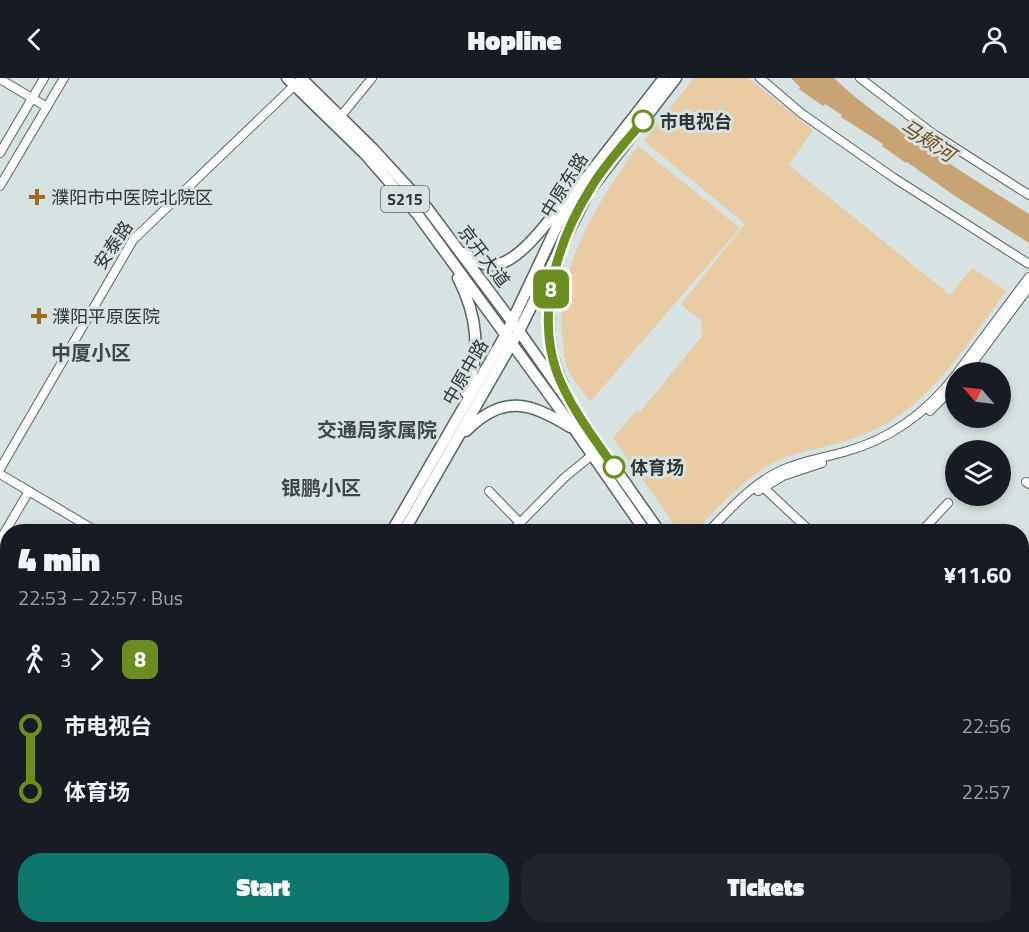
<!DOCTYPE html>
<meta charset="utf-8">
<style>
:root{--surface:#171b24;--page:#20242c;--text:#f1f3f6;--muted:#9ea1a6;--accent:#0f766e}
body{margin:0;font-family:"Titillium Web","Noto Sans SC",sans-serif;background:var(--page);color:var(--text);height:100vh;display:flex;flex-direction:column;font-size:22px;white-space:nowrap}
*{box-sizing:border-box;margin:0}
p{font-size:20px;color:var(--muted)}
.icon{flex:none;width:33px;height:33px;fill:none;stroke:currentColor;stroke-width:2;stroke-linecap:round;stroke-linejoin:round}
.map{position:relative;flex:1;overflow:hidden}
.details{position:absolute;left:0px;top:446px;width:1029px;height:410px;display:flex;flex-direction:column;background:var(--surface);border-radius:24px 24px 0 0;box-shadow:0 3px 9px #0003}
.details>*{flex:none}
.badge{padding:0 12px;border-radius:9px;font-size:21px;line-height:39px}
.needle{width:39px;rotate:298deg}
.controls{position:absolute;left:945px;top:284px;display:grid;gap:12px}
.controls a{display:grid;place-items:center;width:66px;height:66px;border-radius:50%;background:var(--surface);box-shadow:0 3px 9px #0003;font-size:30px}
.map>.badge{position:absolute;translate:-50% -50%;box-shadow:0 0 0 3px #fff}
.legs{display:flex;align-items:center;gap:9px;height:66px;padding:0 18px;font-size:20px}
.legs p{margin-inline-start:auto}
.overview{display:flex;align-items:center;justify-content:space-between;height:102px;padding:0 18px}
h1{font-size:33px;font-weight:800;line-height:45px}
.action{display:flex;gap:12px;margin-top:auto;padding:12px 18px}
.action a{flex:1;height:69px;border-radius:24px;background:var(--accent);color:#fff;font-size:24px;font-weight:800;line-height:69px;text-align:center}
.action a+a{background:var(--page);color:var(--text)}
ul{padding:0 18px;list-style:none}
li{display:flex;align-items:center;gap:21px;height:66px;font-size:22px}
li i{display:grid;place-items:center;width:9px;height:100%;margin:0 8px;background:currentColor}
li i::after{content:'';width:15px;height:15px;margin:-8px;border:4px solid;border-radius:50%;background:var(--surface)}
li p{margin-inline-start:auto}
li:first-child i{background:linear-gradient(#0000 50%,currentColor 0)}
li:last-child i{background:linear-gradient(currentColor 50%,#0000 0)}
header{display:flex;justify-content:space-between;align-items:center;height:78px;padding:0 18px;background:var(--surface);font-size:27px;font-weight:800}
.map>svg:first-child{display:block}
.green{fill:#e9cba4}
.water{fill:#c8a373}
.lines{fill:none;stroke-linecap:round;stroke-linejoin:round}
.minor-casing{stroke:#586362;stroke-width:10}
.major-casing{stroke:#586362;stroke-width:13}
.minor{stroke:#fff;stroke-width:8}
.major{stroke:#fff;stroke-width:10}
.line-1-casing{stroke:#fff;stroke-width:14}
.line-1{stroke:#6b8e23;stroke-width:9}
.stop-1-dot{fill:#fff;stroke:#6b8e23;stroke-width:3}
.poi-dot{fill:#9f6d22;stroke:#d6e3e2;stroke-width:2}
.labels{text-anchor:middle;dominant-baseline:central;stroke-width:6;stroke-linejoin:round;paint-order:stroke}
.shield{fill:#d6e3e2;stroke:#626969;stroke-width:1.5}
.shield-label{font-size:16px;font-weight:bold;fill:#303535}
.stop-label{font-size:18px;font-weight:bold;fill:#303535;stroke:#d6e3e2;text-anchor:start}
.street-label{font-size:18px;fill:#303535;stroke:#d6e3e2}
.poi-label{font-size:18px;fill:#303535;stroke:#d6e3e2;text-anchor:start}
.water-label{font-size:20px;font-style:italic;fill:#704b12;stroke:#d6e3e2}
.neighbourhood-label{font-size:20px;font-weight:bold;fill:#3e4848;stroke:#d6e3e2}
</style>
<header><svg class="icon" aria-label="back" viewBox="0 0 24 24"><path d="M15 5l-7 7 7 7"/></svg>Hopline<svg class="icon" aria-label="person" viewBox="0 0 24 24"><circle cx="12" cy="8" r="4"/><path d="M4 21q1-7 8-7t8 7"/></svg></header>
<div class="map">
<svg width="1029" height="854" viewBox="0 0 1029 854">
<rect width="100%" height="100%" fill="#d6e3e2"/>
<g class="green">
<path d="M 694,0 L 748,0 L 813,52 L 789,87 L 950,217 L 972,190 L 1006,213 C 974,256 941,311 895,340 C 874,354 851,362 827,368 C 811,372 794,375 779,382 C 745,398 721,427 695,453 L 679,453 L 613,360 L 637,332 L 640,334 L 702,258 L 701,243 L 681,226 L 745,146 L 644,63 Z"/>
<path d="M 638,68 L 740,150 L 590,324 C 583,313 571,301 567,289 C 564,282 564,274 563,266 C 552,194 598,124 638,68 Z"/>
</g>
<path class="water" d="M 791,0 L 834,0 C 860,25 889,45 919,65 C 955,90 992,113 1029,136 L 1029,165 L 955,118 L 907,84 L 906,85 L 882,68 L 883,66 L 841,39 L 842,37 L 825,26 L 823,28 L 799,11 L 800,9 Z"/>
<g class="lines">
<defs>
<g id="minor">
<polyline points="760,0 801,35 894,100 1029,186"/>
<polyline points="860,0 932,55 1029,117"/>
<polyline points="0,1 47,29"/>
<polyline points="341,38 372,0"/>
<polyline points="0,75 44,0"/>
<polyline points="0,108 64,0"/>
<polyline points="958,294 1029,199"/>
<polyline points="966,294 1029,209"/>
<polyline points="930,333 956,307"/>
<polyline points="0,391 133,162 299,3"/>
<polyline points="0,396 96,453"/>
<polyline points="1026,404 1029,406"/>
<polyline points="763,409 810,453"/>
<polyline points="489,413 520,445"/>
<polyline points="758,413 783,398 822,385"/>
<polyline points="512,453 564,400 592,377"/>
<path d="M 709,453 C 731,430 753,405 782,392 C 802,383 823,380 844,374 C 889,362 927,334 956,297"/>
<polyline points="922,453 948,425"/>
<polyline points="0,462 29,413"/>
<polyline points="1022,527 1029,532"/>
<polyline points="0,570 8,557"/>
<polyline points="1022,612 1029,617"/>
<polyline points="1022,672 1029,659"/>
<polyline points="1022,679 1029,684"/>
<polyline points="318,850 320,848"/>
<polyline points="347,854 353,848"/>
<polyline points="481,854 485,848"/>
</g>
<g id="major">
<polyline points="287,0 365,76 418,137 575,352 645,453"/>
<polyline points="301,0 372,70 427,130 519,253 659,453"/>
<path d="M 464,175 C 471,180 480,186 489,187 C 518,190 551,138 569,118"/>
<path d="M 557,187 C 546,228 544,268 563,307"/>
<path d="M 458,200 C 478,239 481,274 466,315"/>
<path d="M 466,353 C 503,316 529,324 570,349"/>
<polyline points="392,453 506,256 557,148 580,108 664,0"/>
<polyline points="404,453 519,253 589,113 676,0"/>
<polyline points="945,848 952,854"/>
<polyline points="963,848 970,854"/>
<polyline points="156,854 160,848"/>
<polyline points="167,854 171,848"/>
</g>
</defs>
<use href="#minor" class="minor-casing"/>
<use href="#major" class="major-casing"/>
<use href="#minor" class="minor"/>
<use href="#major" class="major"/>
</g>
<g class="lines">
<defs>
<path id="line-1" d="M 614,389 C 593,359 570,329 557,295 C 535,233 558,161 592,108 C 606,85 626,64 643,43"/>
</defs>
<use href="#line-1" class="line-1-casing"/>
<use href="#line-1" class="line-1"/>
</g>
<g class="stop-1-dot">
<circle cx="643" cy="43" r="10"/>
<circle cx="614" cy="389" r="10"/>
</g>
<g class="poi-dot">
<path d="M34 110h6v6h6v6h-6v6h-6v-6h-6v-6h6z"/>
<path d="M36 229h6v6h6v6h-6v6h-6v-6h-6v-6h6z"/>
</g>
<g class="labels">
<rect class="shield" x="381" y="108" width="48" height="26" rx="4.5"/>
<g class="shield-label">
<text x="405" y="121">S215</text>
</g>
<g class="stop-label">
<text x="660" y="43">市电视台</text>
<text x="630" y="389">体育场</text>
</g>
<g class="street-label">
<text transform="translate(564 107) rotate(-58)">中原东路</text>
<text transform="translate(113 167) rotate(-56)">安泰路</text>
<text transform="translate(484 178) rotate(53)">京开大道</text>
<text transform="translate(465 294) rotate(-60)">中原中路</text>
</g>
<g class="poi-label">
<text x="51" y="119">濮阳市中医院北院区</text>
<text x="52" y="238">濮阳平原医院</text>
</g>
<g class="water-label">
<text transform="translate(928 62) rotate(33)">马颊河</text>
</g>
<g class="neighbourhood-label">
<text x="91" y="274">中厦小区</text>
<text x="377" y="351">交通局家属院</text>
<text x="321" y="409">银鹏小区</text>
</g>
</g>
</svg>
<div class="controls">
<a><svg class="needle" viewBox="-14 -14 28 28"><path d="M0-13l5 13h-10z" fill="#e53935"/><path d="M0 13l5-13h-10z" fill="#9ea1a6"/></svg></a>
<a><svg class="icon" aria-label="layers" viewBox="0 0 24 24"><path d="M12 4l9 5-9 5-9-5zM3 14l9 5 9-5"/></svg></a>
</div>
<b class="badge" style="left:551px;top:211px;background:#6b8e23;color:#fff">8</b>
<section class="details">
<div class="overview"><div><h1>4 min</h1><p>22:53 – 22:57 · Bus</p></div><b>¥11.60</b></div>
<div class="legs"><svg class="icon" aria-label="walk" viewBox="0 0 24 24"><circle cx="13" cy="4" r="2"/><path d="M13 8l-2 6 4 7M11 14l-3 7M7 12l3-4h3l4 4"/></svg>3<svg class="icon" aria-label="forward" viewBox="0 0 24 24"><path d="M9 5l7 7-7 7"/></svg><b class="badge" style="background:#6b8e23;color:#fff">8</b></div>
<ul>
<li><i style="color:#6b8e23"></i><b>市电视台</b><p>22:56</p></li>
<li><i style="color:#6b8e23"></i><b>体育场</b><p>22:57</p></li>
</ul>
<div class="action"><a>Start</a><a>Tickets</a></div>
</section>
</div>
